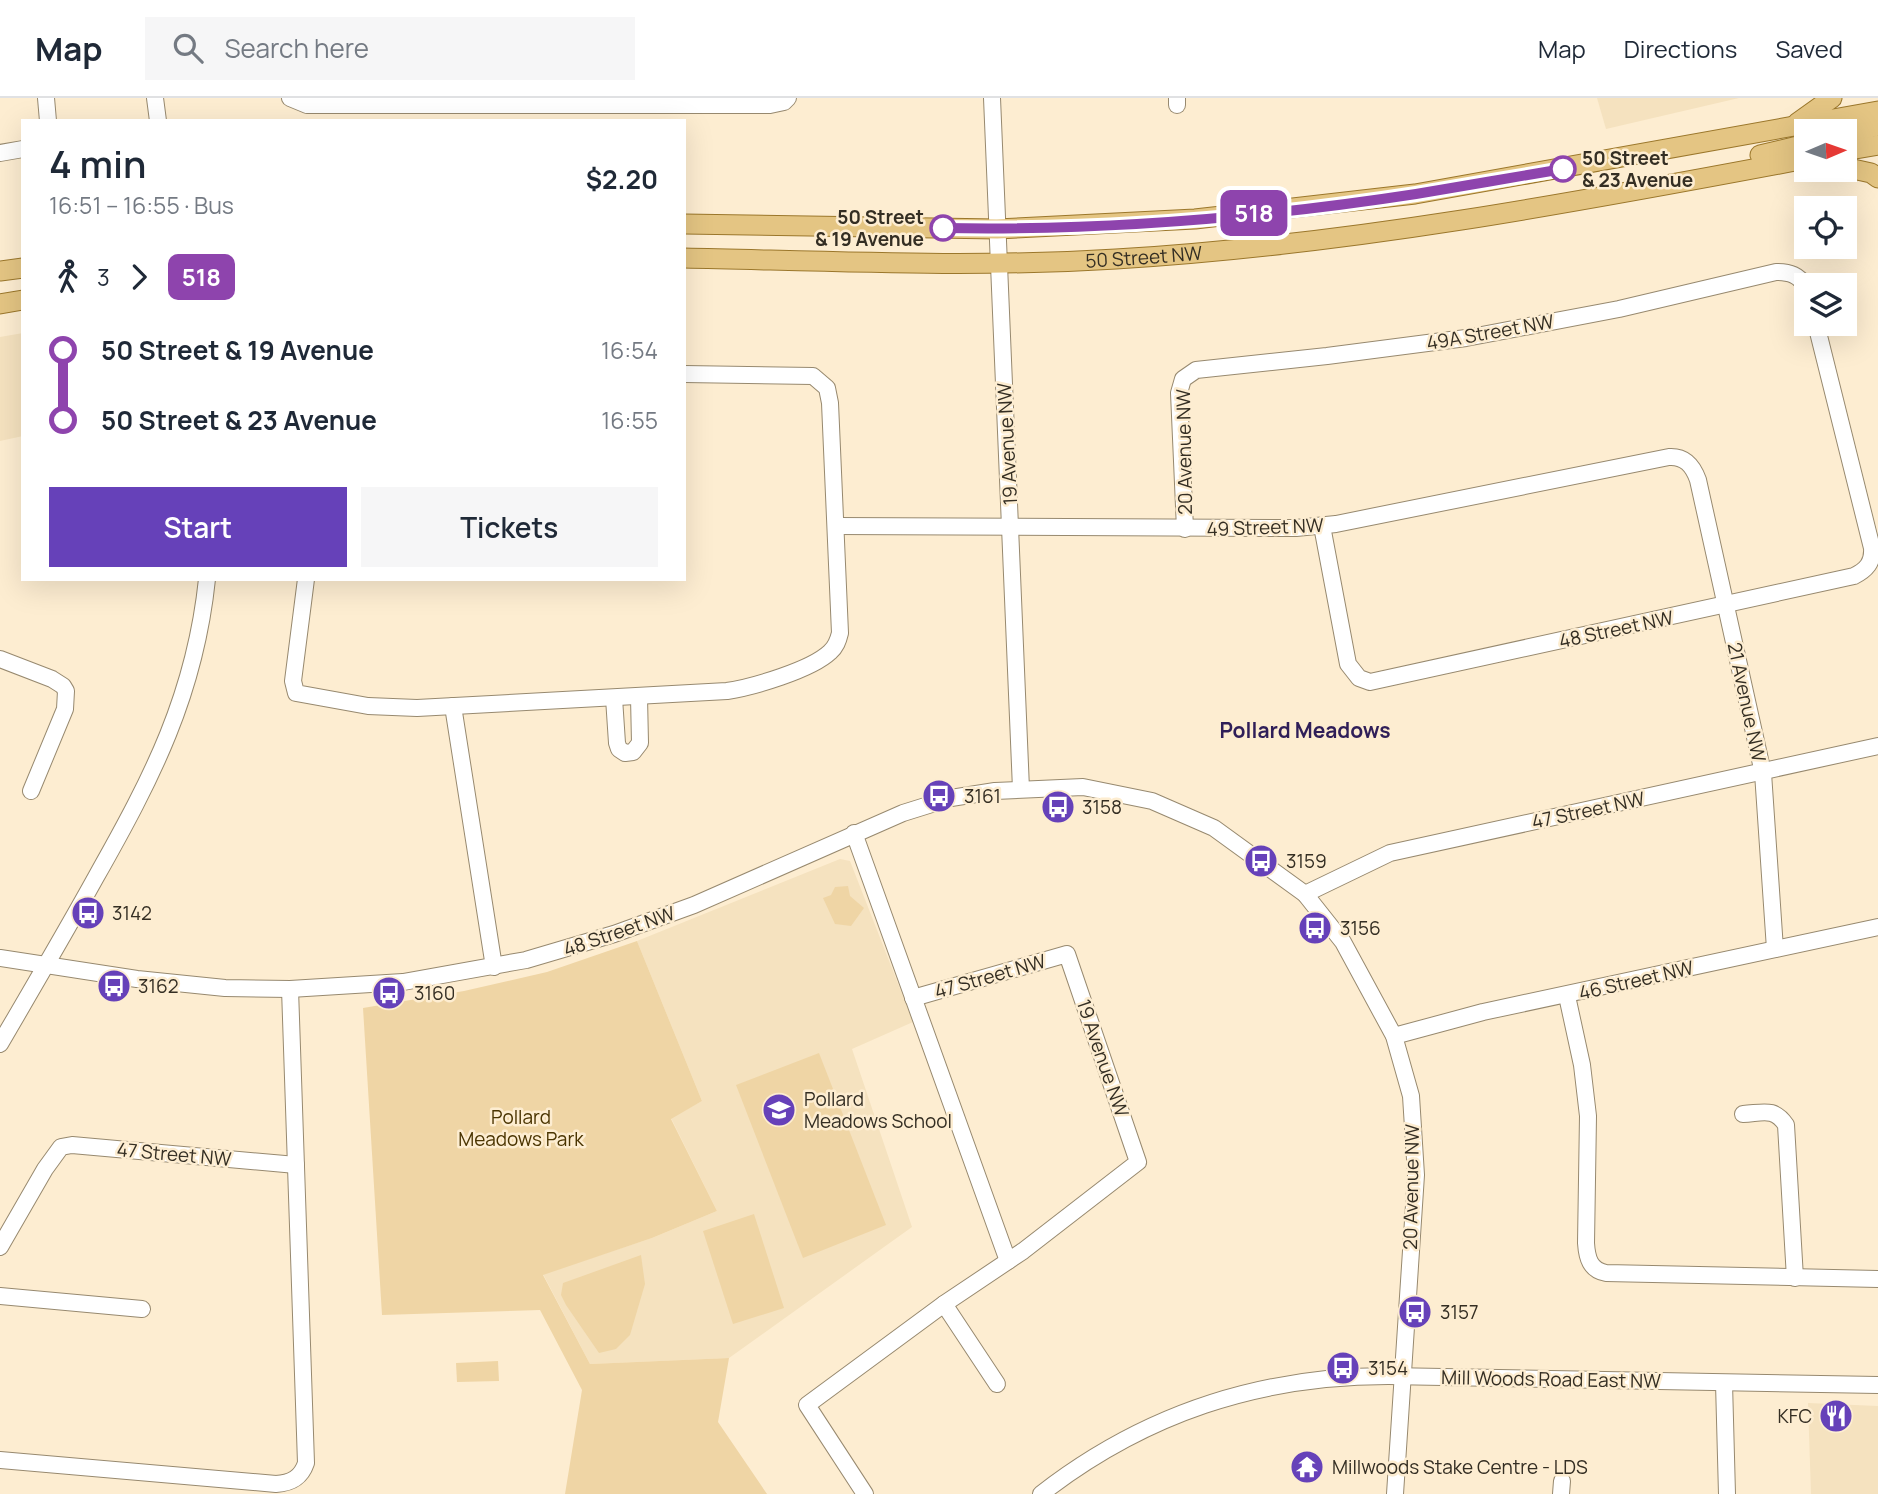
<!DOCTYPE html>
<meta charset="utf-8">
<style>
:root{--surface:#fff;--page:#f6f6f7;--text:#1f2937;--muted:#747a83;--line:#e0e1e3;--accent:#6641b9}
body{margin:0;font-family:Manrope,sans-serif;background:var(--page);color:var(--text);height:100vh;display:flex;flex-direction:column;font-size:26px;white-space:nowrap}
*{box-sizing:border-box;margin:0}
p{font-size:23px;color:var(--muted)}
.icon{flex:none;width:38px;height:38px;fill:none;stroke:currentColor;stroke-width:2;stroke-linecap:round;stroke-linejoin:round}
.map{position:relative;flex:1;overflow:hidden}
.drawer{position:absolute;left:21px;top:21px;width:665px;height:462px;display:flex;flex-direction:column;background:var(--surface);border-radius:0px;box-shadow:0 7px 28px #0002}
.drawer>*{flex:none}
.badge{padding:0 14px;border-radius:10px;font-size:24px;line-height:46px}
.needle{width:46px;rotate:88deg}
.tools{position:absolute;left:1794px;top:21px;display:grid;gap:14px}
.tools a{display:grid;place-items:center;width:63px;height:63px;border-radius:0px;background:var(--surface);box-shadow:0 7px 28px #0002;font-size:35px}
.map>.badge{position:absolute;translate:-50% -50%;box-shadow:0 0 0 4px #fff}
.legs{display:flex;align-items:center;gap:10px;height:77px;padding:0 28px;font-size:23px}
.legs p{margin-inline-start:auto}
.summary{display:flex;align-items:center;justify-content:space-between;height:119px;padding:0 28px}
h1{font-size:38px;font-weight:600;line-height:52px}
.cta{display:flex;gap:14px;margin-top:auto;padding:14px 28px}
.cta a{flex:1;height:80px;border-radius:0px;background:var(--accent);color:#fff;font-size:28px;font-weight:600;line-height:80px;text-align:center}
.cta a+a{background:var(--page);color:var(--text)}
ul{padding:0 28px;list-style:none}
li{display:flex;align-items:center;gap:24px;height:70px;font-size:26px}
li i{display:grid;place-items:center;width:10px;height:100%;margin:0 9px;background:currentColor}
li i::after{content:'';width:18px;height:18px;margin:-9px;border:5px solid;border-radius:50%;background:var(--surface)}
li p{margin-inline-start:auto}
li:first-child i{background:linear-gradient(#0000 50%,currentColor 0)}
li:last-child i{background:linear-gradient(currentColor 50%,#0000 0)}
header{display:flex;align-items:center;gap:42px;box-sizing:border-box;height:98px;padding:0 35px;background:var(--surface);border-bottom:2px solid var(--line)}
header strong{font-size:33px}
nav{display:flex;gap:38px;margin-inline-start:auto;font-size:24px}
.search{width:490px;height:63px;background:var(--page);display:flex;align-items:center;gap:18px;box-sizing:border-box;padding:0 24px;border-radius:0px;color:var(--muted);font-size:26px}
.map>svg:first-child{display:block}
.built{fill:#f5e2bf}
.green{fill:#efd5a5}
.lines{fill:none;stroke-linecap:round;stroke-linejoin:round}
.minor-casing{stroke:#97896f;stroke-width:18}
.major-casing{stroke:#9b772b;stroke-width:21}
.minor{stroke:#fff;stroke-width:16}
.major{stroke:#e4c583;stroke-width:19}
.line-1-casing{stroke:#fff;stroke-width:16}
.line-1{stroke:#8e44ad;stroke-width:10}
.stop-1-dot{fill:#fff;stroke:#8e44ad;stroke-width:3.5}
.labels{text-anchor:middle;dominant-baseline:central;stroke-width:5;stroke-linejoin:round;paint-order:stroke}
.stop-label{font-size:19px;font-weight:bold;fill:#342e23;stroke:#fdedd1;text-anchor:start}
.street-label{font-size:19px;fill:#342e23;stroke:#fdedd1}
.poi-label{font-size:19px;fill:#342e23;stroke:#fdedd1;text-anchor:start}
.park-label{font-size:19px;fill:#4a3400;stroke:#fdedd1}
.neighbourhood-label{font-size:21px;font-weight:bold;fill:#2f1e58;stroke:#fdedd1}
</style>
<header>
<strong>Map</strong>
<div class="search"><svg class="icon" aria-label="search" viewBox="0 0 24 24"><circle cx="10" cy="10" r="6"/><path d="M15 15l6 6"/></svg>Search here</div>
<nav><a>Map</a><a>Directions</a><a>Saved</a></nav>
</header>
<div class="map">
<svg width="1878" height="1396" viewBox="0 0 1878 1396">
<rect width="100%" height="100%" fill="#fdedd1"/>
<g class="built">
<polygon points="1597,0 1739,0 1606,31"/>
<polygon points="23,235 23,338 0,343 0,239"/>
<polygon points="840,761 850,763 913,924 852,951 912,1129 729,1260 590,1266 543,1176 652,1140 717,1113 671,1020 702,1003 637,843"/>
<polygon points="1808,1305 1878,1308 1878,1396 1811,1396"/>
</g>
<g class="green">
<polygon points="848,788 850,798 864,810 851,828 835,826 823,800 831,797 835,789"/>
<polygon points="637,843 702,1003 671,1021 717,1113 652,1140 543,1177 590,1266 729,1260 718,1324 767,1396 565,1396 582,1292 540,1212 382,1217 363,910 464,893 547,874"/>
<polygon points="819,955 886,1127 803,1160 736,987"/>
<polygon points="754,1116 784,1210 733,1226 703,1133"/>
<polygon points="641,1157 645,1186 630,1237 616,1251 599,1255 566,1207 561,1197 563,1185"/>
<polygon points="498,1263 499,1283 457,1284 456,1265"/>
</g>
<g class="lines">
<defs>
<g id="minor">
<polyline points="46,0 48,23"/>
<polyline points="155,0 158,23"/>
<polyline points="290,0 307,7 770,7 784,4 788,0"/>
<polyline points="992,0 1021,691"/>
<polyline points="1177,0 1177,7"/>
<polyline points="0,55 23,51"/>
<path d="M 836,428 L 1296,430 L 1336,426 L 1669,359 C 1685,358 1693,368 1698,382 L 1763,675 L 1775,851"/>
<path d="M 1322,428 L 1348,566 L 1359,580 L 1370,584 L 1854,478 C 1866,472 1873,465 1872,450 L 1816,226"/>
<path d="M 1185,431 L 1179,295 L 1183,281 L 1196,272 L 1327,258 L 1466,240 L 1619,211 L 1776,174 C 1790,174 1799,177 1806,189"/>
<path d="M 306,481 L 293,583 L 296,595 L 368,608 L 417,610 L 727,593 C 753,589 811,572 830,554 C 836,549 838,543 840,535 L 830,305 L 827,290 L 813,278 L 684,276"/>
<polyline points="0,561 52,581 63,588 66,593 65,611 31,693"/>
<polyline points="614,600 617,645 619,651 625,655 633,654 640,645 639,599"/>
<polyline points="453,608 494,869"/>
<polyline points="854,735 1008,1163"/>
<polyline points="1305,796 1390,755 1878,648"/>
<polyline points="0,860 137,881 225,890 290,891 403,884 526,862 614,836 694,807 903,715 951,700 995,693 1083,689 1152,703 1214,730 1305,796 1343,844 1394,938 1411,998 1416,1077 1395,1396"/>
<path d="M 1567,898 L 1582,967 L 1588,1018 L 1586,1145 C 1587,1160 1590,1172 1606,1175 L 1878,1181"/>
<polyline points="1394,938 1483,914 1878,829"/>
<path d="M 0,946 C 32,891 65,835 96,779 C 152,680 195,597 207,481"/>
<path d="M 1743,1016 C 1763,1015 1774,1009 1786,1027 L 1795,1180"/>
<polyline points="0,1149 45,1071 61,1049 72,1047 296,1067"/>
<polyline points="0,1198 142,1211"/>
<polyline points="944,1206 997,1286"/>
<polyline points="1724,1285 1727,1396"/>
<path d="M 0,1362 L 276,1386 C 291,1385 301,1380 306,1365 L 290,891"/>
<polyline points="865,1396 807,1307 944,1206 1023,1153 1138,1064 1067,856 913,900"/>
<path d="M 1041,1396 C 1144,1316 1258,1278 1388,1278 L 1878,1287"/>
<polyline points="1561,1396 1562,1383"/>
</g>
<g id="major">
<polyline points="1797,25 1832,0"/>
<polyline points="1844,36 1878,28"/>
<polyline points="1844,53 1878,47"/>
<polyline points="1760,57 1806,46"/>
<polyline points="1844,69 1871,75 1878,80"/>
<polyline points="684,126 997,131 1195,121 1415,96 1878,13"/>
<path id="s1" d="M 684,160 C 828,163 972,170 1116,161 C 1348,147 1578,104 1806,61"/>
<polyline points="0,173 23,170"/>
<polyline points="0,206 23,202"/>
</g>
</defs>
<use href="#minor" class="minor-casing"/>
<use href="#major" class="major-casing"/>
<use href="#minor" class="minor"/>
<use href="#major" class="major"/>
</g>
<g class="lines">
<defs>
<path id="line-1" d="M 943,130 C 1101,133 1260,120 1416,96 C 1465,88 1514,79 1563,71"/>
</defs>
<use href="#line-1" class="line-1-casing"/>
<use href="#line-1" class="line-1"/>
</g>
<defs>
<symbol id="bus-disc" viewBox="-11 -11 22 22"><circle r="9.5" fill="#6641b9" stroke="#fdedd1"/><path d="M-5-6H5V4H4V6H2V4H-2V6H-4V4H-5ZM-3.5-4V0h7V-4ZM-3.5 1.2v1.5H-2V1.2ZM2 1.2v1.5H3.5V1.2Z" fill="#fff"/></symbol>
<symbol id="school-disc" viewBox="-11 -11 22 22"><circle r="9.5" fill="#6641b9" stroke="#fdedd1"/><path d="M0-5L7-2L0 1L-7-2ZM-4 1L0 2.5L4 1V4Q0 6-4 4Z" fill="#fff"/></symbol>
<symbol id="restaurant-disc" viewBox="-11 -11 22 22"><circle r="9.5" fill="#6641b9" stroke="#fdedd1"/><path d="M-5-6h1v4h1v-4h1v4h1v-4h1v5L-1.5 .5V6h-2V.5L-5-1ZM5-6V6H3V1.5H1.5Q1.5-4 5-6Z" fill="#fff"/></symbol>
<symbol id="temple-disc" viewBox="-11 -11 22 22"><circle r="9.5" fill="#6641b9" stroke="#fdedd1"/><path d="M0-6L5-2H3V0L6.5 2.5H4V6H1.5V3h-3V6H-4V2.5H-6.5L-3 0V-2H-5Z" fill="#fff"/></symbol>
</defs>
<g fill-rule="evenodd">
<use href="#bus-disc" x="920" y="679" width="38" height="38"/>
<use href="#bus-disc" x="1039" y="690" width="38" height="38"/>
<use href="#bus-disc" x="1242" y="744" width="38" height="38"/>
<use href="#bus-disc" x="69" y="796" width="38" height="38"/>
<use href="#bus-disc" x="1296" y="811" width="38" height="38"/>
<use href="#bus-disc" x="95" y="869" width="38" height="38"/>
<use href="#bus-disc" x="370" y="876" width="38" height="38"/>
<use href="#school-disc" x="760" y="993" width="38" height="38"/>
<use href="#bus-disc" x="1396" y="1195" width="38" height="38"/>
<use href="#bus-disc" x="1324" y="1251" width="38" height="38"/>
<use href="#restaurant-disc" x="1817" y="1299" width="38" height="38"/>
<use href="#temple-disc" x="1288" y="1350" width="38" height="38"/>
</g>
<g class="stop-1-dot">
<circle cx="1563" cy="71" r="12"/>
<circle cx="943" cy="130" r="12"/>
</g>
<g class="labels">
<g class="stop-label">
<text x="1582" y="60">50 Street<tspan x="1582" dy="22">&amp; 23 Avenue</tspan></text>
<text x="924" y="119" text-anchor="end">50 Street<tspan x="924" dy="22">&amp; 19 Avenue</tspan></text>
</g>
<g class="street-label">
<text stroke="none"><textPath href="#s1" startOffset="460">50 Street NW</textPath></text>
<text transform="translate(1490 234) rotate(-10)">49A Street NW</text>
<text transform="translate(1007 346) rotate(-93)">19 Avenue NW</text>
<text transform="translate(1184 354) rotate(-91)">20 Avenue NW</text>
<text transform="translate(1265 429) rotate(-2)">49 Street NW</text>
<text transform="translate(1616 531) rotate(-12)">48 Street NW</text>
<text transform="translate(1747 604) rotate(78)">21 Avenue NW</text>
<text transform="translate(1588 712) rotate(-12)">47 Street NW</text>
<text transform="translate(619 833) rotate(-19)">48 Street NW</text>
<text transform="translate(990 878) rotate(-16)">47 Street NW</text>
<text transform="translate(1636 882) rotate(-13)">46 Street NW</text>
<text transform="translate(1103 960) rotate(71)">19 Avenue NW</text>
<text transform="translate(174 1056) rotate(5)">47 Street NW</text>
<text transform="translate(1411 1089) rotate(-89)">20 Avenue NW</text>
<text transform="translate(1551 1281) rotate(1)">Mill Woods Road East NW</text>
</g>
<g class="poi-label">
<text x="964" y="698">3161</text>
<text x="1082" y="709">3158</text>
<text x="1286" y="763">3159</text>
<text x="112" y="815">3142</text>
<text x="1340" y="830">3156</text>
<text x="138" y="888">3162</text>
<text x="414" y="895">3160</text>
<text x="804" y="1001">Pollard<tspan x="804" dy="22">Meadows School</tspan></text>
<text x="1440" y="1214">3157</text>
<text x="1368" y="1270">3154</text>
<text x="1812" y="1318" text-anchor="end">KFC</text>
<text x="1332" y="1369">Millwoods Stake Centre - LDS</text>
</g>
<g class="park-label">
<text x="521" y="1019">Pollard<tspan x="521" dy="22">Meadows Park</tspan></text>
</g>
<g class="neighbourhood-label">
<text x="1305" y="632">Pollard Meadows</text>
</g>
</g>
</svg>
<div class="tools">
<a><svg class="needle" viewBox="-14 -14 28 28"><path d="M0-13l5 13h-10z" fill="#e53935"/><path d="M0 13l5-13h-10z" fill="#747a83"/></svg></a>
<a><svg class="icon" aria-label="locate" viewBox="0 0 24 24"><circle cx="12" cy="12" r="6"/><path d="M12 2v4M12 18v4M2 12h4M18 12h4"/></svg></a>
<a><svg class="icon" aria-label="layers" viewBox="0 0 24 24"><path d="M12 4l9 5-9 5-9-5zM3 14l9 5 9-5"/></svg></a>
</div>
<b class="badge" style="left:1254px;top:115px;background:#8e44ad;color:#fff">518</b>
<section class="drawer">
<div class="summary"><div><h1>4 min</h1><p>16:51 – 16:55 · Bus</p></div><b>$2.20</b></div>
<div class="legs"><svg class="icon" aria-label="walk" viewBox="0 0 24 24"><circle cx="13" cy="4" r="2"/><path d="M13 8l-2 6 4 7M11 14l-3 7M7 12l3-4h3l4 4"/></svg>3<svg class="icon" aria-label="forward" viewBox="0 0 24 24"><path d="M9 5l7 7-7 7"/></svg><b class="badge" style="background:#8e44ad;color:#fff">518</b></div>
<ul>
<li><i style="color:#8e44ad"></i><b>50 Street &amp; 19 Avenue</b><p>16:54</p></li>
<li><i style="color:#8e44ad"></i><b>50 Street &amp; 23 Avenue</b><p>16:55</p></li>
</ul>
<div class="cta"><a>Start</a><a>Tickets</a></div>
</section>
</div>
